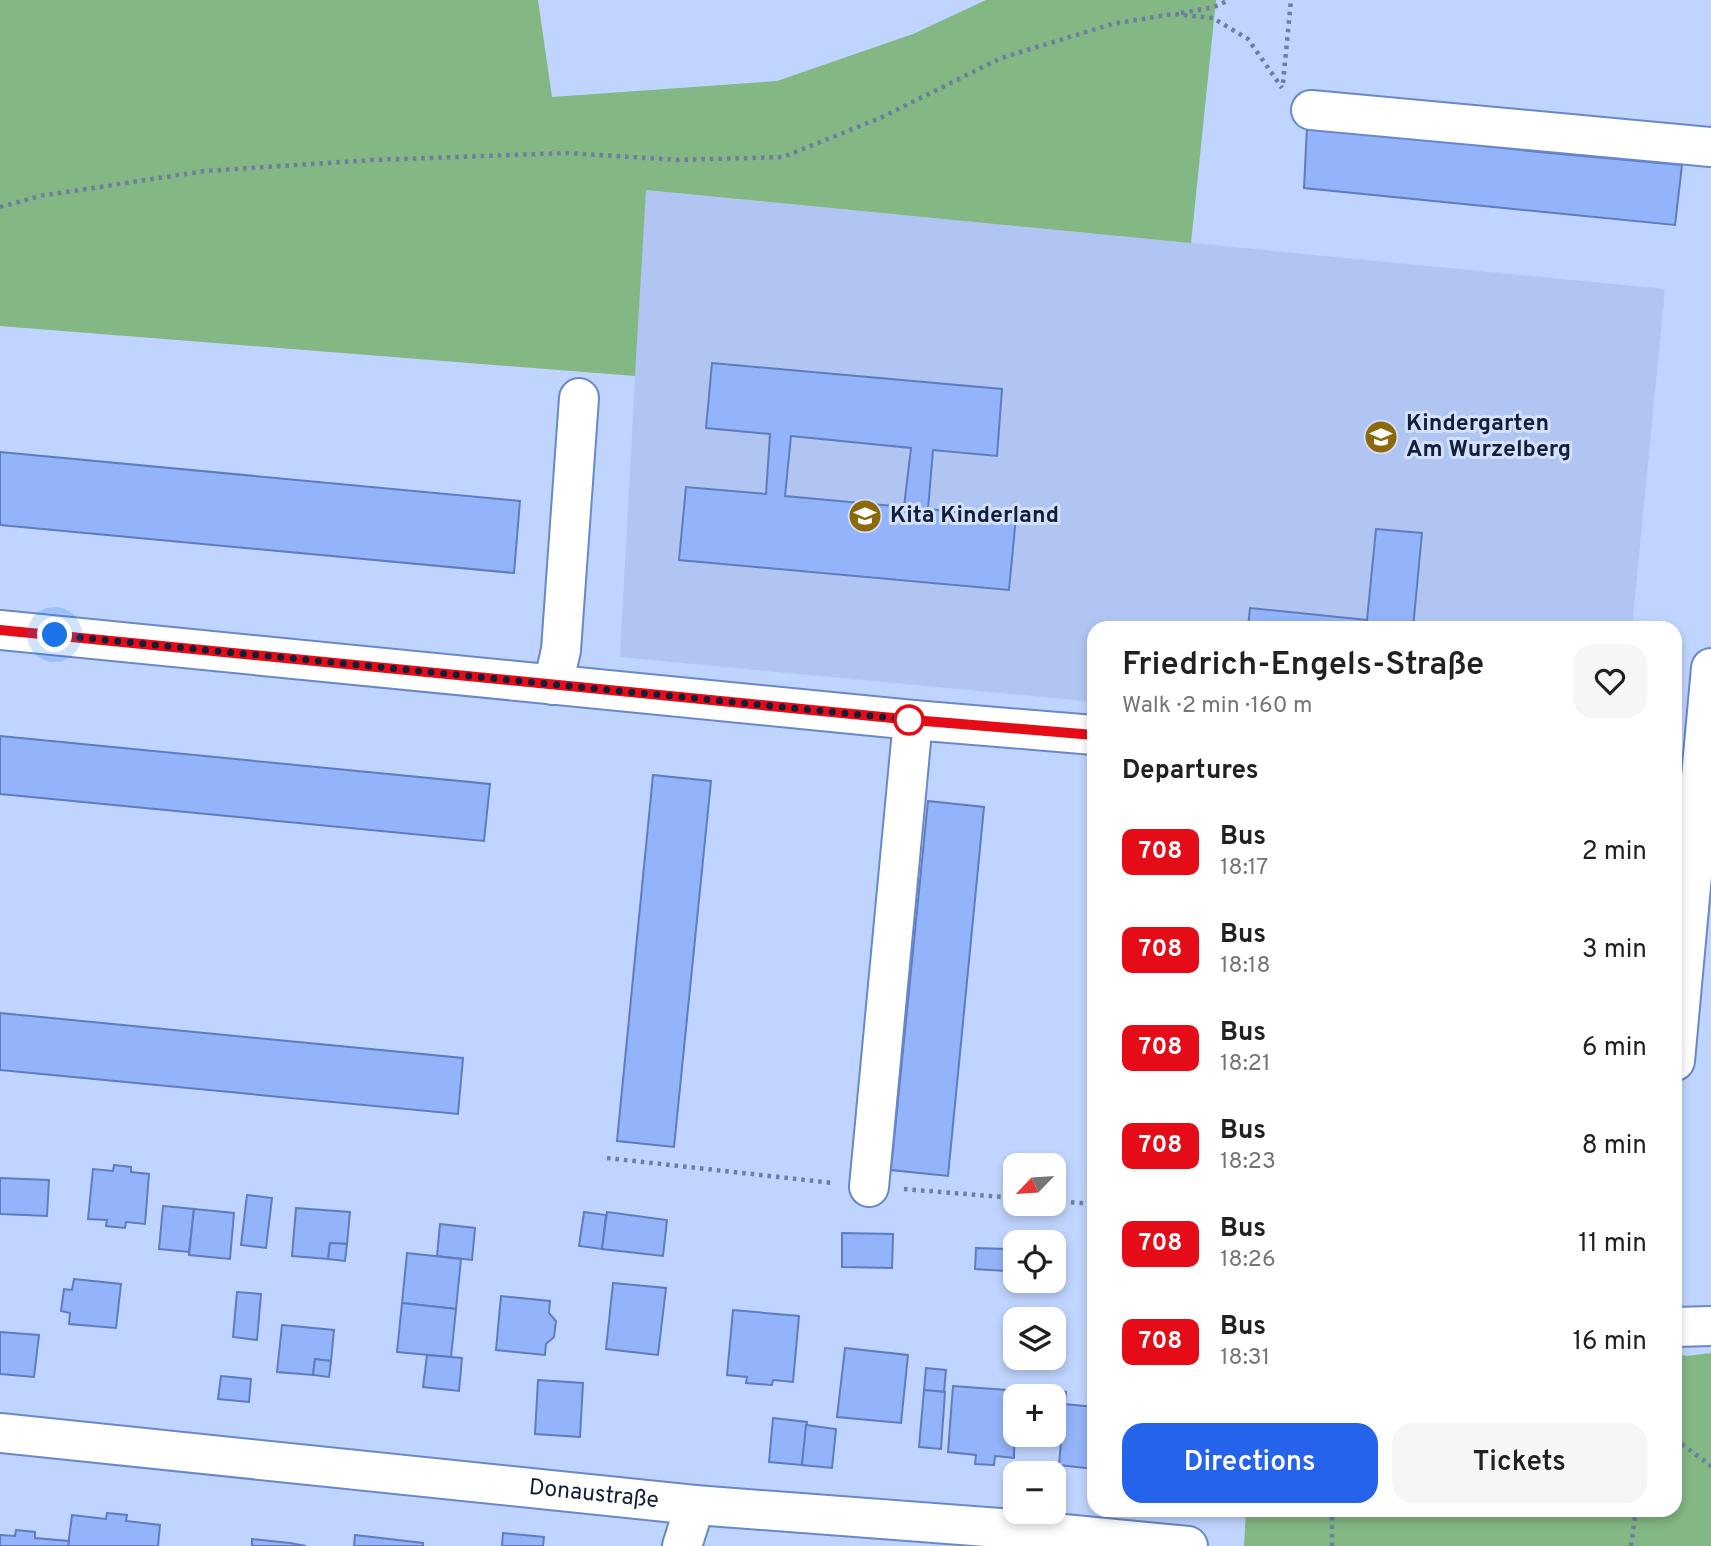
<!DOCTYPE html>
<meta charset="utf-8">
<style>
:root{--surface:#fff;--page:#f6f6f6;--text:#202124;--muted:#757577;--accent:#2563eb}
body{margin:0;font-family:Overpass,sans-serif;background:var(--page);color:var(--text);height:100vh;display:flex;flex-direction:column;font-size:26px;white-space:nowrap}
*{box-sizing:border-box;margin:0}
p{font-size:23px;color:var(--muted)}
.icon{flex:none;width:38px;height:38px;fill:none;stroke:currentColor;stroke-width:2;stroke-linecap:round;stroke-linejoin:round}
.map{position:relative;flex:1;overflow:hidden}
.panel{position:absolute;left:1087px;top:621px;width:595px;height:896px;display:flex;flex-direction:column;background:var(--surface);border-radius:21px;box-shadow:0 4px 10px #0003}
.panel>*{flex:none}
.badge{padding:0 14px;border-radius:10px;font-size:24px;line-height:46px}
.needle{width:46px;rotate:245deg}
.buttons{position:absolute;left:1003px;top:1153px;display:grid;gap:14px}
.buttons a{display:grid;place-items:center;width:63px;height:63px;border-radius:14px;background:var(--surface);box-shadow:0 4px 10px #0003;font-size:35px}
.you{position:absolute;width:35px;height:35px;margin:-18px;border:5px solid #fff;border-radius:50%;background:#1a73e8;box-shadow:0 0 0 10px #1a73e833}
.map>.badge{position:absolute;translate:-50% -50%;box-shadow:0 0 0 4px #fff}
h2{padding:0 35px;font-size:26px;line-height:63px}
.round{display:grid;place-items:center;flex:none;width:74px;height:74px;border-radius:21px;background:var(--page)}
.headline{display:flex;align-items:center;justify-content:space-between;height:119px;padding:0 35px}
h1{font-size:33px;font-weight:600;line-height:52px}
.cta{display:flex;gap:14px;margin-top:auto;padding:14px 35px}
.cta a{flex:1;height:80px;border-radius:21px;background:var(--accent);color:#fff;font-size:28px;font-weight:600;line-height:80px;text-align:center}
.cta a+a{background:var(--page);color:var(--text)}
ul{padding:0;list-style:none}
li{display:flex;align-items:center;gap:21px;height:98px;padding:0 35px}
li div{flex:1}
li b{display:block;font-size:26px}
li em{font-style:normal}
li .badge{min-width:77px;font-weight:700;text-align:center}
.map>svg:first-child{display:block}
.built{fill:#b0c5f2}
.green{fill:#83b784}
.building{fill:#93b4fa;stroke:#5f7cbc;stroke-width:2;fill-rule:evenodd}
.lines{fill:none;stroke-linecap:round;stroke-linejoin:round}
.minor-casing{stroke:#6a88c9;stroke-width:42}
.path{stroke:#6d7ea0;stroke-width:4.5;stroke-dasharray:3.5 5;stroke-linecap:butt}
.minor{stroke:#fff;stroke-width:38}
.line-casing{stroke:#fff;stroke-width:16}
.line{stroke:#e50b17;stroke-width:10}
.walk{stroke:#131e38;stroke-width:7;stroke-dasharray:0 12.6}
.stop-dot{fill:#fff;stroke:#e50b17;stroke-width:3.5}
.labels{text-anchor:middle;dominant-baseline:central;stroke-width:6;stroke-linejoin:round;paint-order:stroke}
.poi-label{font-size:23px;font-weight:bold;fill:#131e38;stroke:#d3e1fd;text-anchor:start}
.street-label{font-size:23px;fill:#131e38;stroke:#d3e1fd}
</style>
<div class="map">
<svg width="1711" height="1546" viewBox="0 0 1711 1546">
<rect width="100%" height="100%" fill="#bfd4fe"/>
<polygon class="built" points="645,190 1665,289 1632,628 1094,628 1094,702 620,657"/>
<g class="green">
<polygon points="0,0 538,0 552,97 777,81 913,34 986,0 1216,0 1191,243 646,190 635,376 0,326"/>
<polygon points="1675,1352 1686,1356 1711,1353 1711,1546 1244,1546 1246,1510 1675,1510"/>
</g>
<g class="building">
<polygon points="1307,127 1539,152 1682,165 1675,225 1304,188"/>
<path d="M 712,363 L 1002,389 L 997,456 L 933,450 L 928,509 L 1016,517 L 1009,590 L 679,560 L 686,487 L 766,494 L 770,434 L 706,428 ZM 791,436 L 911,448 L 904,507 L 785,496 Z"/>
<polygon points="0,452 520,501 514,573 0,525"/>
<polygon points="1376,529 1422,533 1413,628 1248,628 1250,608 1367,620"/>
<polygon points="0,736 490,784 484,841 0,794"/>
<polygon points="653,775 711,781 674,1147 617,1141"/>
<polygon points="928,801 984,807 948,1176 891,1170"/>
<polygon points="0,1013 463,1058 458,1114 0,1070"/>
<polygon points="114,1165 131,1167 131,1172 149,1174 145,1224 126,1222 125,1228 106,1226 107,1220 88,1219 93,1169 113,1171"/>
<polygon points="0,1178 49,1180 47,1216 0,1214"/>
<polygon points="247,1195 272,1198 266,1248 241,1245"/>
<polygon points="163,1206 194,1209 189,1252 159,1249"/>
<polygon points="296,1208 350,1212 347,1244 330,1243 328,1259 292,1256"/>
<polygon points="194,1209 234,1213 230,1259 189,1255"/>
<polygon points="584,1212 606,1215 602,1249 579,1246"/>
<polygon points="607,1212 667,1220 663,1256 602,1249"/>
<polygon points="440,1224 475,1228 472,1260 437,1256"/>
<polygon points="842,1233 893,1234 892,1268 842,1267"/>
<polygon points="330,1243 347,1244 345,1261 328,1259"/>
<polygon points="976,1248 1006,1249 1005,1271 975,1269"/>
<polygon points="407,1253 461,1259 456,1309 402,1303"/>
<polygon points="74,1279 121,1284 116,1328 69,1324 70,1313 61,1311 64,1289 72,1290"/>
<polygon points="613,1283 666,1288 658,1355 606,1349"/>
<polygon points="237,1292 261,1294 257,1340 233,1337"/>
<polygon points="501,1296 550,1301 549,1313 556,1321 554,1337 546,1344 545,1355 496,1350"/>
<polygon points="402,1303 456,1309 451,1357 397,1352"/>
<polygon points="733,1310 799,1316 793,1382 773,1380 772,1385 746,1383 747,1377 727,1375"/>
<polygon points="282,1325 334,1330 331,1361 315,1359 313,1375 277,1372"/>
<polygon points="0,1332 39,1335 34,1377 0,1374"/>
<polygon points="845,1348 908,1355 901,1423 837,1417"/>
<polygon points="427,1355 462,1358 459,1391 423,1387"/>
<polygon points="315,1359 331,1361 329,1377 313,1375"/>
<polygon points="926,1368 946,1370 944,1392 924,1390"/>
<polygon points="221,1376 251,1379 249,1402 218,1399"/>
<polygon points="538,1380 583,1383 580,1437 535,1434"/>
<polygon points="953,1386 1020,1391 1019,1396 1015,1396 1014,1458 995,1456 994,1465 975,1464 976,1455 948,1452"/>
<polygon points="1041,1389 1066,1392 1063,1420 1054,1419 1054,1396 1040,1396"/>
<polygon points="924,1390 945,1392 941,1449 919,1447"/>
<polygon points="1064,1404 1094,1407 1094,1469 1059,1465"/>
<polygon points="773,1418 807,1422 802,1465 769,1462"/>
<polygon points="806,1425 836,1429 832,1468 802,1465"/>
<polygon points="107,1513 127,1515 126,1521 160,1525 158,1546 68,1546 72,1515 106,1519"/>
<polygon points="16,1530 35,1532 35,1538 69,1541 68,1546 0,1546 0,1535 15,1536"/>
<polygon points="503,1533 544,1537 543,1546 502,1546"/>
<polygon points="355,1535 423,1543 423,1546 354,1546"/>
<polygon points="252,1539 290,1543 306,1546 252,1546"/>
</g>
<g class="lines">
<defs>
<g id="minor">
<polyline points="1311,110 1711,147"/>
<polyline points="0,630 913,720 1094,735"/>
<polyline points="553,685 561,650 579,398"/>
<polyline points="1675,1061 1711,668"/>
<polyline points="869,1187 913,720"/>
<polyline points="1675,1327 1711,1326"/>
<path id="s1" d="M 0,1433 L 695,1505 L 1013,1529 L 1188,1546"/>
<polyline points="682,1546 695,1505"/>
</g>
</defs>
<use href="#minor" class="minor-casing"/>
<g class="path">
<polyline points="1181,13 1214,7 1229,0"/>
<polyline points="1283,83 1291,0"/>
<polyline points="0,207 40,196 205,171 372,160 568,153 679,160 783,157 880,118 1001,58 1112,24 1173,14 1213,18 1248,39 1282,88"/>
<polyline points="607,1158 833,1183"/>
<polyline points="904,1189 1015,1198"/>
<polyline points="1054,1201 1094,1204"/>
<polyline points="1675,1439 1711,1466"/>
<polyline points="1332,1546 1332,1510"/>
<polyline points="1631,1546 1636,1510"/>
</g>
<use href="#minor" class="minor"/>
</g>
<g class="lines">
<defs>
<polyline id="line" points="0,630 913,720 1094,735"/>
</defs>
<use href="#line" class="line-casing"/>
<use href="#line" class="line"/>
<polyline class="walk" points="55,635 913,720 909,720"/>
</g>
<defs>
<symbol id="school-disc" viewBox="-11 -11 22 22"><circle r="9.5" fill="#8c690b" stroke="#d3e1fd"/><path d="M0-5L7-2L0 1L-7-2ZM-4 1L0 2.5L4 1V4Q0 6-4 4Z" fill="#fff"/></symbol>
</defs>
<g fill-rule="evenodd">
<use href="#school-disc" x="1362" y="418" width="38" height="38"/>
<use href="#school-disc" x="846" y="497" width="38" height="38"/>
</g>
<circle class="stop-dot" cx="909" cy="720" r="14"/>
<g class="labels">
<g class="poi-label">
<text x="1406" y="424">Kindergarten<tspan x="1406" dy="26">Am Wurzelberg</tspan></text>
<text x="890" y="516">Kita Kinderland</text>
</g>
<g class="street-label">
<text stroke="none"><textPath href="#s1" startOffset="597">Donaustraße</textPath></text>
</g>
</g>
</svg>
<div class="buttons">
<a><svg class="needle" viewBox="-14 -14 28 28"><path d="M0-13l5 13h-10z" fill="#e53935"/><path d="M0 13l5-13h-10z" fill="#757577"/></svg></a>
<a><svg class="icon" aria-label="locate" viewBox="0 0 24 24"><circle cx="12" cy="12" r="6"/><path d="M12 2v4M12 18v4M2 12h4M18 12h4"/></svg></a>
<a><svg class="icon" aria-label="layers" viewBox="0 0 24 24"><path d="M12 4l9 5-9 5-9-5zM3 14l9 5 9-5"/></svg></a>
<a>+</a>
<a>−</a>
</div>
<div class="you" style="left:55px;top:635px"></div>
<section class="panel">
<div class="headline"><div><h1>Friedrich-Engels-Straße</h1><p>Walk · 2 min · 160 m</p></div><a class="round"><svg class="icon" aria-label="heart" viewBox="0 0 24 24"><path d="M12 20l-8-8c-3-5 5-10 8-4 3-6 11-1 8 4z"/></svg></a></div>
<h2>Departures</h2>
<ul>
<li><span class="badge" style="background:#e50b17;color:#fff">708</span><div><b>Bus</b><p>18:17</p></div><em>2 min</em></li>
<li><span class="badge" style="background:#e50b17;color:#fff">708</span><div><b>Bus</b><p>18:18</p></div><em>3 min</em></li>
<li><span class="badge" style="background:#e50b17;color:#fff">708</span><div><b>Bus</b><p>18:21</p></div><em>6 min</em></li>
<li><span class="badge" style="background:#e50b17;color:#fff">708</span><div><b>Bus</b><p>18:23</p></div><em>8 min</em></li>
<li><span class="badge" style="background:#e50b17;color:#fff">708</span><div><b>Bus</b><p>18:26</p></div><em>11 min</em></li>
<li><span class="badge" style="background:#e50b17;color:#fff">708</span><div><b>Bus</b><p>18:31</p></div><em>16 min</em></li>
</ul>
<div class="cta"><a>Directions</a><a>Tickets</a></div>
</section>
</div>
